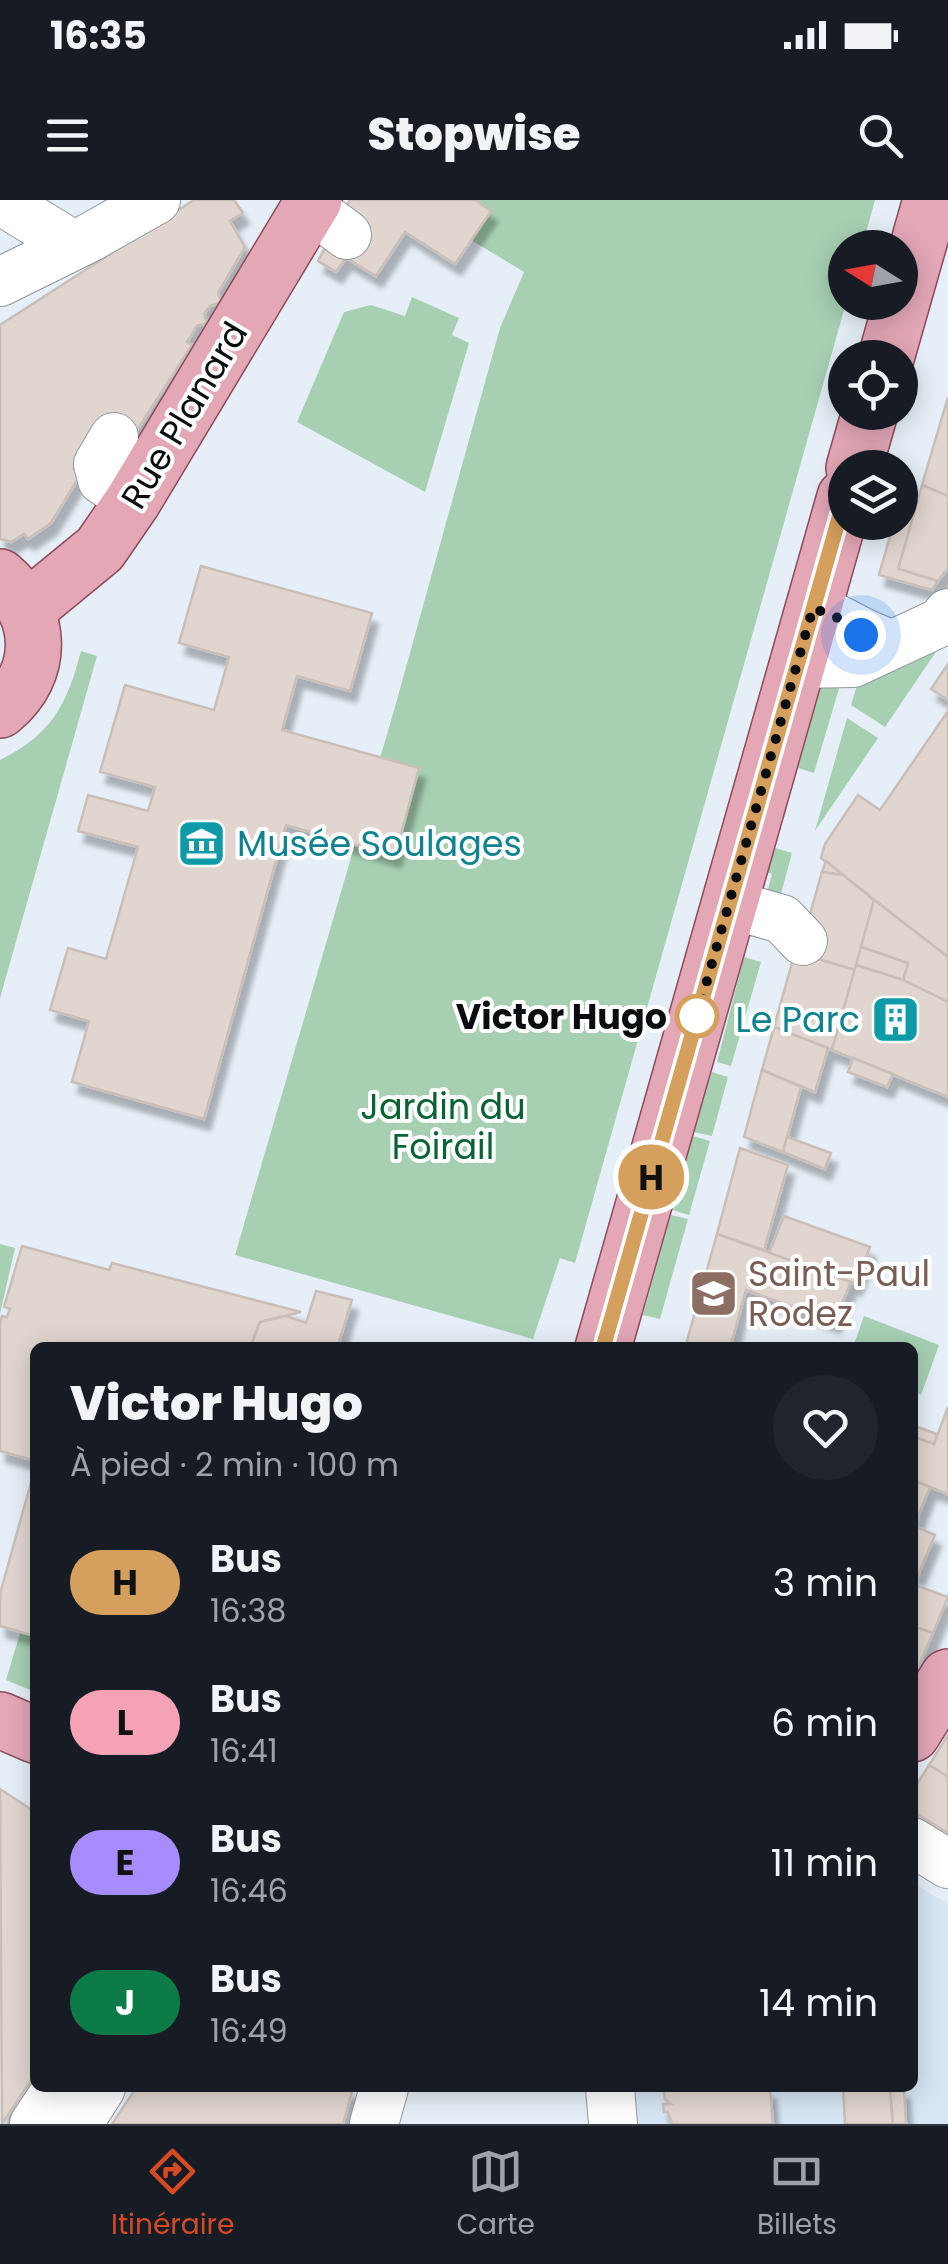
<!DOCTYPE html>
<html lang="fr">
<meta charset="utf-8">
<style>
:root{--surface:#171b24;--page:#20242c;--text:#f1f3f6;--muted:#9ea1a6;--line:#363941;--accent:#d34a23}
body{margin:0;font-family:Poppins,sans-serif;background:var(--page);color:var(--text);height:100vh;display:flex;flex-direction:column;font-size:38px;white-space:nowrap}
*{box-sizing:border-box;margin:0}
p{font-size:32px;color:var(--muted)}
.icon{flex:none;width:55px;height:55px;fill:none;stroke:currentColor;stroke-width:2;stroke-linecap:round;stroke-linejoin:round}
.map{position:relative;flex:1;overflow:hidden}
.side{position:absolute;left:30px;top:1142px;width:888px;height:750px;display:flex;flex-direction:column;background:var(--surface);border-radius:15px;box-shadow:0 5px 25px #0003}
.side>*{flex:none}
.badge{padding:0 20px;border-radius:32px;font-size:35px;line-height:65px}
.needle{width:65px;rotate:281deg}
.controls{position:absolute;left:828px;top:30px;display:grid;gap:20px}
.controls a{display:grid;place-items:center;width:90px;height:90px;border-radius:50%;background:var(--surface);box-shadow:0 5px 25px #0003;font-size:50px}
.you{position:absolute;width:50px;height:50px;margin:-25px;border:8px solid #fff;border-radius:50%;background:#1a73e8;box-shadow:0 0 0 15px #1a73e833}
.map>.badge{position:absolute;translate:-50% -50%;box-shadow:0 0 0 5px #fff}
.round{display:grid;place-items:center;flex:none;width:105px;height:105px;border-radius:52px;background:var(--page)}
.overview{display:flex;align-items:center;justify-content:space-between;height:170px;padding:0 40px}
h1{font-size:48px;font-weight:800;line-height:75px}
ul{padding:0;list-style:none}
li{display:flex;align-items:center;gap:30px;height:140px;padding:0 40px}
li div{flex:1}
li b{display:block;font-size:38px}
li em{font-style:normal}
li .badge{min-width:110px;font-weight:700;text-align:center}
.status{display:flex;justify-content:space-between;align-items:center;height:70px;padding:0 50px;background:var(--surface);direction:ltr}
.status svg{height:28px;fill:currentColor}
header{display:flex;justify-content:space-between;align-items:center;height:130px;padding:0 40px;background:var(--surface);font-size:45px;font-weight:800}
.dock{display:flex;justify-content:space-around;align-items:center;height:140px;border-top:2px solid var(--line);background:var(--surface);font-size:28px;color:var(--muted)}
.dock a{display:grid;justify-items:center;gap:5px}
.dock .selected{color:var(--accent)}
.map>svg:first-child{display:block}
.built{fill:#d7e6f4}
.green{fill:#a7d0b3}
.building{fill:#e0d6cf;stroke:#c9bfb8;stroke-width:2.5;filter:url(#shadow)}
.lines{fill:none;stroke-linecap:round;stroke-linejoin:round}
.minor-casing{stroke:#90989f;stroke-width:50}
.major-casing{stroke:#8b4b5c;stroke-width:58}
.minor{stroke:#fff;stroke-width:48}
.major{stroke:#e3a7b6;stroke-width:55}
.line-casing{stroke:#fff;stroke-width:22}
.line{stroke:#d5a05e;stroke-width:15}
.walk{stroke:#0a0d0f;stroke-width:10;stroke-dasharray:0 18}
.stop-dot{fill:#fff;stroke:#d5a05e;stroke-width:5}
.labels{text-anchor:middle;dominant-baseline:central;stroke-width:8;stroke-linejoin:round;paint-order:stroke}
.street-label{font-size:35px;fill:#0a0d0f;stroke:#fff}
.culture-label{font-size:35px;fill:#0d838f;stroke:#fff;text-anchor:start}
.stop-label{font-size:35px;font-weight:bold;fill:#0a0d0f;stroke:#fff;text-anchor:end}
.park-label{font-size:35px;fill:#076234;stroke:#fff}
.education-label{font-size:35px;fill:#785e54;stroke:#fff;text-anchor:start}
</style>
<div class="status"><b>16:35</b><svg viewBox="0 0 49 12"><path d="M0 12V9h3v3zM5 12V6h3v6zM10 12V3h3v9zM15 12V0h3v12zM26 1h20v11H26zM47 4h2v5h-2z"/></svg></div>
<header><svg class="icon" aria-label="menu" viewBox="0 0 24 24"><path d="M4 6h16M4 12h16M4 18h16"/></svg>Stopwise<svg class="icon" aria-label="search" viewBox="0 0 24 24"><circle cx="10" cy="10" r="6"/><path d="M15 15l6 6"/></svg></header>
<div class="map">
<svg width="948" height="1924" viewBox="0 0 948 1924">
<defs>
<filter id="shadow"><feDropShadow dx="6" dy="11" stdDeviation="2.5" flood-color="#0004"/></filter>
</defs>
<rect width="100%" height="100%" fill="#e6eff7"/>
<polygon class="built" points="913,1683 948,1704 948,1924 631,1924 628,1888 912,1888"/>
<g class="green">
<polygon points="475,0 875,0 862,47 845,48 846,103 575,1063 560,1058 533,1139 235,1055 395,507 500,128 524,72 471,40 491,11"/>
<polygon points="412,97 459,118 452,135 469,143 425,292 297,222 344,112 371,105 405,116"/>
<polygon points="942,443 885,527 851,505 861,472"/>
<path d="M 81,451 L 97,456 L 0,798 L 0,560 C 51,535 67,505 81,451 Z"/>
<polygon points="843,475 814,573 798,568 810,523 799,520 816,488"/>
<polygon points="847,518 878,538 815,631"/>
<polygon points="766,645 792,653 776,712 763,708 772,674 759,670"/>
<polygon points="744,757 761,762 731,866 717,862"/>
<polygon points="712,872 728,877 712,936 694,932"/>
<polygon points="693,936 710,941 689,1015 672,1010"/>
<polygon points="671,1015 688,1019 660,1119 643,1115"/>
<polygon points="0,1044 15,1048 0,1114"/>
<polygon points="864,1116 939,1145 921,1195 913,1191 912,1148 853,1147"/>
<polygon points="21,1430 35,1434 35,1492 6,1480"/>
</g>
<g class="building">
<polygon points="194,0 234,0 243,13 230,21 245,47 218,93 221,102 210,106 204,114 207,123 197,126 187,142 192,145 128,244 101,228 74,269 79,277 51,323 28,339 24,334 11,342 0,339 0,125"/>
<polygon points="350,0 475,0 491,11 455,64 405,32 376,76 346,58 336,72 318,61"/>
<polygon points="948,197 948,296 922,285"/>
<polygon points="922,285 948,296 948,368 938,381 898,369"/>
<polygon points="900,301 916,306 898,369 938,381 932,390 879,375 894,322 900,322"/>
<polygon points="201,366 372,413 350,491 297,476 282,530 419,568 395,656 286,625 204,919 72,882 89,821 50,810 68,748 106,759 138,647 78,631 88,595 148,611 155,587 100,572 125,485 214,510 229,457 179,443"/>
<polygon points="948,464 948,500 931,489"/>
<polygon points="948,511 948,757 821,658 825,644 858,595 880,610"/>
<polygon points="826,661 837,670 843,675 822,672"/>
<polygon points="822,672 843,675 874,700 855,770 799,753"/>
<polygon points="874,700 948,757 948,802 903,780 908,763 861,747"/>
<polygon points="861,747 908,763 903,780 856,765"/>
<polygon points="795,752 855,770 832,850 774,827"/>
<polygon points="856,765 903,780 948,802 948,897 832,850"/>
<polygon points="774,827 828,848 815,892 762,870"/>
<polygon points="853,858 893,874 887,887 848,872"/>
<polygon points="762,870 801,887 783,952 744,937"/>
<polygon points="787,937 831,953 825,969 783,952"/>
<polygon points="740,948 788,965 764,1050 717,1034"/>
<polygon points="784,1016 870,1047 856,1084 769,1053"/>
<polygon points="717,1034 851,1082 834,1122 746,1090 730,1148 685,1148"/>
<polygon points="22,1046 109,1070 112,1063 301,1112 260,1122 250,1148 35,1148 35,1260 29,1259 0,1251 0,1122 2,1116 7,1117 10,1109 4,1107"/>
<polygon points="316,1091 352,1100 337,1148 250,1148 260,1122 286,1116 306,1123"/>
<polygon points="948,1207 948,1294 912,1280 912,1236 934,1244"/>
<polygon points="912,1225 937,1234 934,1244 912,1236"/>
<polygon points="35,1268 35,1436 0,1426 0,1394"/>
<polygon points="912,1280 930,1287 914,1326 935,1335 918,1375 912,1373"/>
<polygon points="912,1384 948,1397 933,1433 912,1426"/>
<polygon points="912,1426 933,1433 918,1468 912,1466"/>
<polygon points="948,1535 948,1577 929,1565"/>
<polygon points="929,1565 948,1577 948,1633 912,1611 912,1592"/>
<polygon points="0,1589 35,1612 35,1874 2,1924"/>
<polygon points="136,1888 353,1888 343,1924 112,1924"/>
<polygon points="663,1888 770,1888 773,1924 672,1924 668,1912 664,1912 663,1904 671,1904 665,1899"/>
<polygon points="843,1888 890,1888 893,1924 845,1924"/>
<polygon points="890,1888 904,1888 906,1924 893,1924"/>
</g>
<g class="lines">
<defs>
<g id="minor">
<polyline points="0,0 73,45"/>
<polyline points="310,7 347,35"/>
<polyline points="0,82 89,38 156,0"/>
<polyline points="114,237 98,264 102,280 133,301"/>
<path d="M 813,408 C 841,418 861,435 890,443"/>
<polyline points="798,464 853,463 941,422 948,413"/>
<polyline points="729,704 782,719 803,741"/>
<polyline points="912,1642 948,1664"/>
<polyline points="610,1888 613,1924"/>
<polyline points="34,1924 58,1888"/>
<polyline points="78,1924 101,1888"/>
<polyline points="374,1924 384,1888"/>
</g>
<g id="major">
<polyline points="886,158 931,0"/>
<polyline points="854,268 870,212"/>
<path d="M 0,377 C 43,414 46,473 0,510"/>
<polyline points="27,409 100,349 133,301 314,0"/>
<polyline points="603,1148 845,297"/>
<polyline points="0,1520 35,1535"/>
<polyline points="912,1534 948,1477"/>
</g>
</defs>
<use href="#minor" class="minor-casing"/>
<use href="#major" class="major-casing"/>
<use href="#minor" class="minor"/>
<use href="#major" class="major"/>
</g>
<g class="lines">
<defs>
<polyline id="line" points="603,1148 845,297"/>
</defs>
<use href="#line" class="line-casing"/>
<use href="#line" class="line"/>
<polyline class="walk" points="697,816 813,408 838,418 861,435"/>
</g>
<defs>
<symbol id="museum-square" viewBox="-11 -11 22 22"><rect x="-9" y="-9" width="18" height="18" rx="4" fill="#0f9aa8" stroke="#fff"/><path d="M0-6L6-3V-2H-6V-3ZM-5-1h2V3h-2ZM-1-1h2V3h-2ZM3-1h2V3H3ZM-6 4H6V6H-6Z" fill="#fff"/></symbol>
<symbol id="building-square" viewBox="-11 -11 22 22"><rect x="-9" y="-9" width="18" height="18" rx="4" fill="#0f9aa8" stroke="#fff"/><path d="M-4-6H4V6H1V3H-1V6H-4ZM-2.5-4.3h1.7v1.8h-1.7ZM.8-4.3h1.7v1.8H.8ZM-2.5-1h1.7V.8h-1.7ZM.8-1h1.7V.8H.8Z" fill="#fff"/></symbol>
<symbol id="school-square" viewBox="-11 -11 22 22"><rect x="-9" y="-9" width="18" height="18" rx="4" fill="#8d6e63" stroke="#fff"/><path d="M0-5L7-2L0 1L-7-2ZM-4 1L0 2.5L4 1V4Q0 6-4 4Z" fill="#fff"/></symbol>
</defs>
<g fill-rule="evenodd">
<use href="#museum-square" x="174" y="616" width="55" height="55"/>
<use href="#building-square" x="868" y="792" width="55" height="55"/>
<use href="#school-square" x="686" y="1066" width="55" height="55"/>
</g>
<circle class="stop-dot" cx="697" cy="816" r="20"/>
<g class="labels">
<g class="street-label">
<text transform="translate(184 215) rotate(-59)">Rue Planard</text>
</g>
<g class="culture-label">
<text x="237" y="643">Musée Soulages</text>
<text x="860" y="819" text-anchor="end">Le Parc</text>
</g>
<g class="stop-label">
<text x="667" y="816">Victor Hugo</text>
</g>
<g class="park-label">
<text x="443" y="906">Jardin du<tspan x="443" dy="40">Foirail</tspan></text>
</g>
<g class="education-label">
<text x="748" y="1073">Saint-Paul<tspan x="748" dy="40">Rodez</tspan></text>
</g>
</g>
</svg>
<div class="controls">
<a><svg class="needle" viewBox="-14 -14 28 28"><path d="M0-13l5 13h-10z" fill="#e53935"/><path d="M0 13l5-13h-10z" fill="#9ea1a6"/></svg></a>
<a><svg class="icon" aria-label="locate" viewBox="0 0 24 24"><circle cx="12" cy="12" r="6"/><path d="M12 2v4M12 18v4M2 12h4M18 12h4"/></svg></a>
<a><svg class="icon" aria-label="layers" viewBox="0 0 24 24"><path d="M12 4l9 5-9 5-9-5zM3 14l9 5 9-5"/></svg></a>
</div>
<div class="you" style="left:861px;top:435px"></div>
<b class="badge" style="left:651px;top:977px;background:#d5a05e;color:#111">H</b>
<section class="side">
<div class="overview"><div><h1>Victor Hugo</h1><p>À pied · 2 min · 100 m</p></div><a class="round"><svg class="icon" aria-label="heart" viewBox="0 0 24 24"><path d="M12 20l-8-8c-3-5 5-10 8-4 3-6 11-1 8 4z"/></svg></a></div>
<ul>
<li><span class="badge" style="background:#d5a05e;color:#111">H</span><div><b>Bus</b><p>16:38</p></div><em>3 min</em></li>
<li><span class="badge" style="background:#f5a1b6;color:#111">L</span><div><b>Bus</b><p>16:41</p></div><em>6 min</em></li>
<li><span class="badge" style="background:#a68cff;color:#111">E</span><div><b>Bus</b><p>16:46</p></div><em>11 min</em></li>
<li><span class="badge" style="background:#0d7b48;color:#fff">J</span><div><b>Bus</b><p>16:49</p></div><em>14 min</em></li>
</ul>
</section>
</div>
<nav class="dock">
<a class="selected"><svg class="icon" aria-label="directions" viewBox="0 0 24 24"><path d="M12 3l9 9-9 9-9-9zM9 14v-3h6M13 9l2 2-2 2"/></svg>Itinéraire</a>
<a><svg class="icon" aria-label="map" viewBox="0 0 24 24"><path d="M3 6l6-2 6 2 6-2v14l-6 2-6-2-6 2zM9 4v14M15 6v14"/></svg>Carte</a>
<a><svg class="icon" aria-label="tickets" viewBox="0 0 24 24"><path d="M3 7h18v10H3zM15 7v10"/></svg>Billets</a>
</nav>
